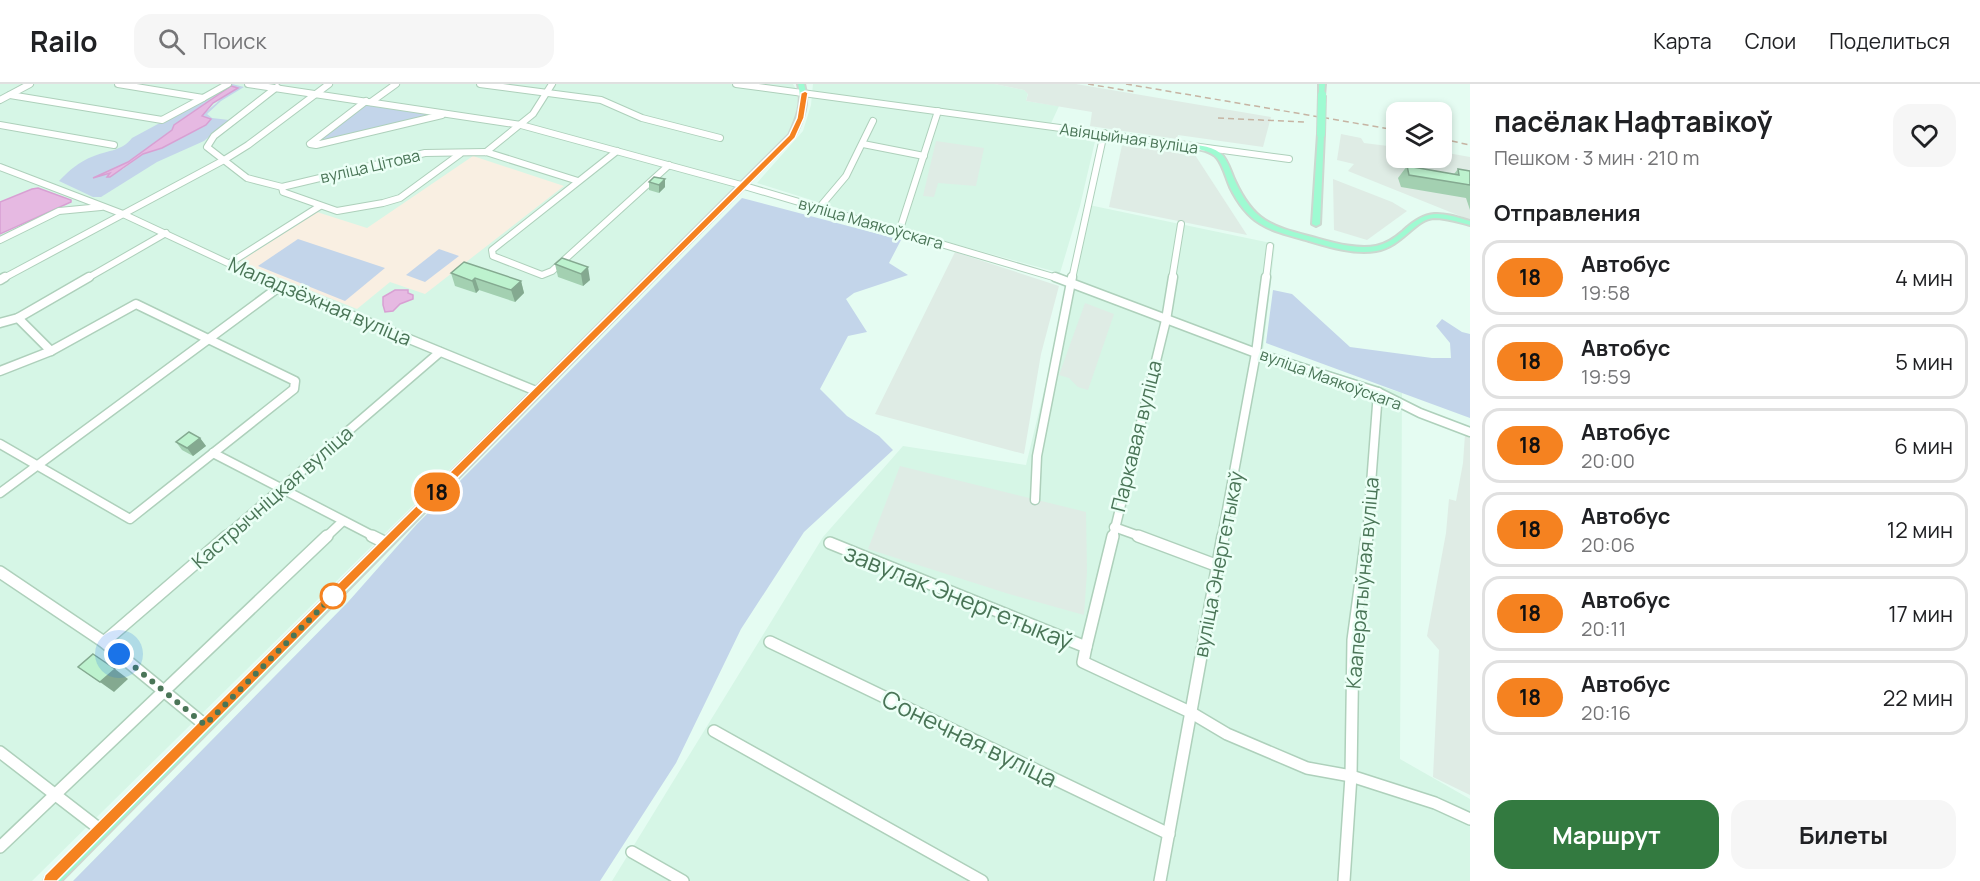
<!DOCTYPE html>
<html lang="ru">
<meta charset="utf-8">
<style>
:root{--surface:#fff;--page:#f6f6f6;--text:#202124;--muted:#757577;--line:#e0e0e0;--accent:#337a40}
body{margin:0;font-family:Manrope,sans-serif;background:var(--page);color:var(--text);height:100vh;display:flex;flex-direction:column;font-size:22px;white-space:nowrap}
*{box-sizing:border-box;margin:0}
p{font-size:20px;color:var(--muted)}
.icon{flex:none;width:33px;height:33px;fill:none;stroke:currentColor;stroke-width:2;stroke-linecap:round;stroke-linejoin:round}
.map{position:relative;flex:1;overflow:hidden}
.panel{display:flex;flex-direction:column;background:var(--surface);width:510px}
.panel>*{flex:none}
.badge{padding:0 12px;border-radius:20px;font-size:21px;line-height:39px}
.tools{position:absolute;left:1386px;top:18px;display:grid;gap:12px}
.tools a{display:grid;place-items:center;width:66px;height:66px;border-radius:12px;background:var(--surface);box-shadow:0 3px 9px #0003;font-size:30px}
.you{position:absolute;width:30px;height:30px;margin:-15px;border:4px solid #fff;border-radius:50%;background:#1a73e8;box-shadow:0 0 0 9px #1a73e833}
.map>.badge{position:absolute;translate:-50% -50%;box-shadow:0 0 0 3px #fff}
h2{padding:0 24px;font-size:22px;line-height:54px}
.round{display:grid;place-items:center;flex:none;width:63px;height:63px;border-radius:18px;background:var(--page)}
.overview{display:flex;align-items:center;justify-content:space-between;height:102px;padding:0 24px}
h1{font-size:28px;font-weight:700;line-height:45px}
.cta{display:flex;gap:12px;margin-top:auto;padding:12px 24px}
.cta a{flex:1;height:69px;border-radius:18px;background:var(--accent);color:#fff;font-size:24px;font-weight:700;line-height:69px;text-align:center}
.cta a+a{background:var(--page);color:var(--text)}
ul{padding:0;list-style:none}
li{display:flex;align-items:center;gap:18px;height:75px;margin:0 12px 9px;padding:0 12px;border:3px solid var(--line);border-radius:18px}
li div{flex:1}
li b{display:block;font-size:22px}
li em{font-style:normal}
li .badge{min-width:66px;font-weight:700;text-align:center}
header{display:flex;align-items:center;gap:36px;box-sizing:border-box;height:84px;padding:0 30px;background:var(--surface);border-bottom:2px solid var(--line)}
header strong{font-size:28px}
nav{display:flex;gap:33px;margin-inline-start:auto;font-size:21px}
.search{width:420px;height:54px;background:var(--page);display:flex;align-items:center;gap:15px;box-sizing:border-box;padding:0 21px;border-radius:18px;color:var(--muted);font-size:22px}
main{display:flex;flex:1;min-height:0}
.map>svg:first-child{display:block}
.residential{fill:#d6f6e6}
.industrial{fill:#dfece5}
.education{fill:#f9efe2}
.green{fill:#c3d5ea;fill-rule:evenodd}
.water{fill:#e6b9e2;stroke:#d8a0d3;stroke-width:1.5}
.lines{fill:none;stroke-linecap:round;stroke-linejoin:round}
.minor-far2-casing{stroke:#aed0bb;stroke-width:8}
.minor-far1-casing{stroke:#aed0bb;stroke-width:11}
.minor-casing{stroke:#aed0bb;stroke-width:14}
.major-casing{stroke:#ccd8d0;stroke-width:4}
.minor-far2{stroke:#fff;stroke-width:6}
.minor-far1{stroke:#fff;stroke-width:8}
.minor{stroke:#fff;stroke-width:11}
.major{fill:#9efbd2;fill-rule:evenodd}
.rail{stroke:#c6b4a3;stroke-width:1.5;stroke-dasharray:6 4;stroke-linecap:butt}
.major-bridge-casing{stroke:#ccd8d0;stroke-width:10;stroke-linecap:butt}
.major-bridge{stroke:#9efbd2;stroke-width:8}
.wall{fill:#a3d0b1}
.shaded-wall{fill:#84a990}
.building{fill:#bdf2ce;stroke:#84a990;stroke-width:1.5}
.line{fill:#f58220;stroke:#fff;stroke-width:1.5}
.walk{stroke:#4a7557;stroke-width:6;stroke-dasharray:0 10.8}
.stop-dot{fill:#fff;stroke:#f58220;stroke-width:3}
.labels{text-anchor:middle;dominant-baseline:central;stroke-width:5;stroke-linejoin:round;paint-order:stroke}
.far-street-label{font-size:16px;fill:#4a7557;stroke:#ebfff6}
.street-label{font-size:20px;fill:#4a7557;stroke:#ebfff6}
.near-street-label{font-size:24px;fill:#4a7557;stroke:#ebfff6}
</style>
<header>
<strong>Railo</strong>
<div class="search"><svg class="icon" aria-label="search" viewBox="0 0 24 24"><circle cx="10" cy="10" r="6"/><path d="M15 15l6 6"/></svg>Поиск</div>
<nav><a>Карта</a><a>Слои</a><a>Поделиться</a></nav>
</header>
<main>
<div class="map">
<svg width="1470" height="797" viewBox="0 0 1470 797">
<rect width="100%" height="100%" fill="#e5fcf2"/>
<g class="residential">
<polygon points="0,0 793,0 800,12 797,32 787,53 32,797 0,797"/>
<polygon points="813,0 994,0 1024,6 1028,9 1026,17 1059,22 1048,46 1096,53 1080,122 1060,189 922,151 757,99 803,47 811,21"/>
<polygon points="1089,121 1275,160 1263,267 1402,309 1400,675 1470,715 1470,797 612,797 823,453 903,362 1026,381"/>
</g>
<g class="industrial">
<polygon points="994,0 1076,0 1271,33 1263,63 1178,51 1177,55 1090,42 1092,28 1026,17 1028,10 1024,6"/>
<polygon points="1341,50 1361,54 1364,59 1396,63 1396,74 1442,74 1442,68 1470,73 1470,136 1348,87 1354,80 1337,76"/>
<polygon points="936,57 984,64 976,102 938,99 934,113 923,112"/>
<polygon points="1122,61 1195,71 1247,151 1109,123"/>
<polygon points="1333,95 1392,118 1407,127 1367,156 1334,146"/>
<polygon points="955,168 1059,202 1041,270 1024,370 875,330"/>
<polygon points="1085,219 1114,230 1088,306 1078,303 1069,294 1059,291"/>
<polygon points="1465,350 1470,352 1470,711 1433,693 1439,566 1427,552 1446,449 1449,415 1456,417 1463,379"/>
<polygon points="900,382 1086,428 1087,488 1084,531 1009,510 868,465"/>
</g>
<polygon class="education" points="473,72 564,102 425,210 390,198 357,225 239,178 317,128 367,144"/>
<g class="green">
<path d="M 232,0 L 244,3 L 221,17 L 207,30 L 212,34 L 229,36 L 204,57 L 157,78 L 101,113 L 93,113 L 59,97 C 70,86 78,78 94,72 C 109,66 122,67 132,54 ZM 227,4 C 224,16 210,23 202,32 L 210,36 L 205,41 L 162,64 L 143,70 L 123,85 L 108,92 L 112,88 L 106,89 L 128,78 L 172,46 L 174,41 Z"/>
<polygon points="365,19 440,30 315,59"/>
<polygon points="742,114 901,156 889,179 908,191 854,209 846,215 867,248 848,252 820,305 847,332 879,352 893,366 804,448 741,545 676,679 600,797 73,797 348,518 417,440"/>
<polygon points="298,155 385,184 345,217 258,182"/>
<polygon points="439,165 459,172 425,198 406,191"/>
<polygon points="1273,206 1292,210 1350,263 1432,274 1451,274 1450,259 1436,242 1442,235 1462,248 1470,250 1470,334 1266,259"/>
</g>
<g class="water">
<polygon points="231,2 238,4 213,19 202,32 211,35 206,41 162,64 143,70 110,93 107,93 110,89 93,94 128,78 172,46 174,41"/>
<polygon points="38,104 71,116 71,118 0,150 0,118 32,105"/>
<polygon points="395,206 408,206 408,209 413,211 413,215 400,220 393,227 385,228 383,221 383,213"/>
</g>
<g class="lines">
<defs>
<g id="minor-far2">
<polyline points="118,0 203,14 228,0"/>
<polyline points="248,0 521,41 741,101 1060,195"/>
<polyline points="480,0 601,16 642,34 720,54"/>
<polyline points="736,0 1289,75"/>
<polyline points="277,3 214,52 207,63 247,94 282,103 425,69 486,68 578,97"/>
<polyline points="10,11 162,36 203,14"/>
<polyline points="0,16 30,0"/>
<polyline points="366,17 310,60 316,61 442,31"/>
<polyline points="371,18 396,0"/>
<polyline points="0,41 114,61"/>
<polyline points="863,60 924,72"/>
<polyline points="617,67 492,166 493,172 542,191 552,187 669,81"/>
<polyline points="486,68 533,30 552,0"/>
<polyline points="0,83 123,130 262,195"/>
<polyline points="282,103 283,108 337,127 383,119 400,114 460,70"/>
<polyline points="819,124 846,92 873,37"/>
<polyline points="899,148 938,27"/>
<polyline points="0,156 59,127 101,123"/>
<polyline points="230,179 320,122"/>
<polyline points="2,195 224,76 248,61 329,0"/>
<polyline points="86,195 166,149"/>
<polyline points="1072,195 1104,49"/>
<polyline points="1172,195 1181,140"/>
<polyline points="1266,195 1270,162"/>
</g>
<g id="minor-far1">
<polyline points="258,193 536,307"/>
<polyline points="1055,193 1256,269 1378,308 1420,329 1470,348"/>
<polyline points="0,196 5,193"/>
<polyline points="18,234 51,267"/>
<polyline points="0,239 18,234 89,193"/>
<polyline points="0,287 51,267 136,220 295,297 294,305 130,435 0,360"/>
<polyline points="213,369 375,453"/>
<polyline points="0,409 279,203"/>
<polyline points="1035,416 1037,372 1072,193"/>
<polyline points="1114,443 1142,453"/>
<polyline points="225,453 440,268"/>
<polyline points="326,453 343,437"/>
<polyline points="1113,453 1166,236 1173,193"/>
<polyline points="1222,453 1256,269 1266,193"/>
<polyline points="1367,453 1378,308"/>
</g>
<g id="minor">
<polyline points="372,452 386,459"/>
<polyline points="1138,452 1218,482"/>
<polyline points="830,459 1086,563 1083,578 1190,628 1227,650 1307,684 1351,692 1435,719 1470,735"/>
<polyline points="0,488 104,558 205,641"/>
<polyline points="104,558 227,452"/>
<polyline points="770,558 1169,750"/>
<polyline points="1086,563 1113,452"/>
<polyline points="714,647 982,797"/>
<polyline points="0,668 101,746"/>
<polyline points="0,763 327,452"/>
<polyline points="632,768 683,797"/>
<polyline points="1160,797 1223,452"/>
<polyline points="1344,797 1351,692 1353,556 1367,452"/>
</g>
<g id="major">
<path d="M 798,0 L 804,0 C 810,19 803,36 794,53 L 61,797 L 44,797 L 46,792 L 789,51 C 797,34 803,19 798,0 Z"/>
<polygon points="1319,0 1325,0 1324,12 1319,11"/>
<polygon points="1321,48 1324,50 1320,140 1316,142 1312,140 1318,50"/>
<path d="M 1181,58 C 1193,61 1210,61 1220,69 C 1228,75 1231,89 1235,97 C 1254,138 1271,142 1312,153 C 1331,158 1356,166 1376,162 C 1386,160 1395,154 1403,147 C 1427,124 1440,128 1470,137 L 1470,141 C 1458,138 1447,134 1434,134 C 1415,135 1402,163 1376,167 C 1355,171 1329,163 1309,157 C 1269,146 1249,142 1230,103 C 1226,94 1223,81 1217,74 C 1210,65 1189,64 1179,61 L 1178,60 Z"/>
</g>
</defs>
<use href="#minor-far2" class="minor-far2-casing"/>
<use href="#minor-far1" class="minor-far1-casing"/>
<use href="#minor" class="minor-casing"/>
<use href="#major" class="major-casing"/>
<use href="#minor-far2" class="minor-far2"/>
<use href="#minor-far1" class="minor-far1"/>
<use href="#minor" class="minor"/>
<use href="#major" class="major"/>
<g class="rail">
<polyline points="1088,0 1136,8"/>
<polyline points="1126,0 1396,46"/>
<polyline points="1218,34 1304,38"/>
<polyline points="1442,55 1470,61"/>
</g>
<defs>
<polyline id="major-bridge" points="1321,50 1322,11"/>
</defs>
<use href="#major-bridge" class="major-bridge-casing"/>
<use href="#major-bridge" class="major-bridge"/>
</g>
<g class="wall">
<polygon points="1407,82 1454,90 1458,85 1470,87 1470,126 1466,114 1401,103 1398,94"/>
<polygon points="649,98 665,103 659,109 649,106"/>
<polygon points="562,174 590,196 583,202 558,193 555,180"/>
<polygon points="451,189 521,197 524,209 515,218 479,206 476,209 455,202"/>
<polygon points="200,354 206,362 193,372 182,366 176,358"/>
</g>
<g class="shaded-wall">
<polygon points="665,95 665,103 659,109 659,101"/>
<polygon points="588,183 590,196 583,202 581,190"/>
<polygon points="475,194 479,206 476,209 472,197"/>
<polygon points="521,197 524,209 515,218 511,206"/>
<polygon points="200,354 206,362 193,372 187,364"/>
<polygon points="115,585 128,595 114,608 100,598"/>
</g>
<g class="building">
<polygon points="1407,82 1459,91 1458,85 1470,87 1470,101 1409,91"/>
<polygon points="654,93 665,95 659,101 649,98"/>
<polygon points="562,174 588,183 581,190 555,180"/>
<polygon points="464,178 521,197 511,206 475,194 472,197 451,189"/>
<polygon points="189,348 200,354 187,364 176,358"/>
<polygon points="93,570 115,585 100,598 78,583"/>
</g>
<polygon class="line" points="805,7 808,9 804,34 795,54 57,797 43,797 45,791 789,51 797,34 801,9"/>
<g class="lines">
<polyline class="walk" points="119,570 205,641 336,509 333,512"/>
</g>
<circle class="stop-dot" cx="333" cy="512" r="12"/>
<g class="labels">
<g class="far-street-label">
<text transform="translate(1129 54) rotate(8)">Авіяцыйная вуліца</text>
<text transform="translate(370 82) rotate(-13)">вуліца Цітова</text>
<text transform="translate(871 139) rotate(16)">вуліца Маякоўскага</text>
<text transform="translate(1331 295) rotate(20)">вуліца Маякоўскага</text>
</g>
<g class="street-label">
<text transform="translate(320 217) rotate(23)">Маладзёжная вуліца</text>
<text transform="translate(1136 352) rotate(-76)">Паркавая вуліца</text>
<text transform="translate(272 413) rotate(-41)">Кастрычніцкая вуліца</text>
<text transform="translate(1218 480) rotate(-79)">вуліца Энергетыкаў</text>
<text transform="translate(1362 499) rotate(-85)">Кааператыўная вуліца</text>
</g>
<g class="near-street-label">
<text transform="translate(959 512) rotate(22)">завулак Энергетыкаў</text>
<text transform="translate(970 654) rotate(26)">Сонечная вуліца</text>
</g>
</g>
</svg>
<div class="tools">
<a><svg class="icon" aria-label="layers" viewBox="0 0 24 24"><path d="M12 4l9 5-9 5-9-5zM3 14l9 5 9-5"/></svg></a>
</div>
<div class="you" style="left:119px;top:570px"></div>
<b class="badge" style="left:437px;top:408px;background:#f58220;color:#111">18</b>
</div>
<section class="panel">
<div class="overview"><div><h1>пасёлак Нафтавікоў</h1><p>Пешком · 3 мин · 210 m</p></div><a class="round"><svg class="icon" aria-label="heart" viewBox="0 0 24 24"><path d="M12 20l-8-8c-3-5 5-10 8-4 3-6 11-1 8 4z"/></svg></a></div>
<h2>Отправления</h2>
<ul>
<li><span class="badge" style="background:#f58220;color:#111">18</span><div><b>Автобус</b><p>19:58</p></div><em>4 мин</em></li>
<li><span class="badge" style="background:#f58220;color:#111">18</span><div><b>Автобус</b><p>19:59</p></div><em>5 мин</em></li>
<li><span class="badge" style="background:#f58220;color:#111">18</span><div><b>Автобус</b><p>20:00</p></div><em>6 мин</em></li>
<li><span class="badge" style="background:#f58220;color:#111">18</span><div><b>Автобус</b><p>20:06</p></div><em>12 мин</em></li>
<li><span class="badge" style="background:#f58220;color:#111">18</span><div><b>Автобус</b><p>20:11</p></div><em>17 мин</em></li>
<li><span class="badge" style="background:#f58220;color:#111">18</span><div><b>Автобус</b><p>20:16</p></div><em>22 мин</em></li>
</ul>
<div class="cta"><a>Маршрут</a><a>Билеты</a></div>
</section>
</main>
